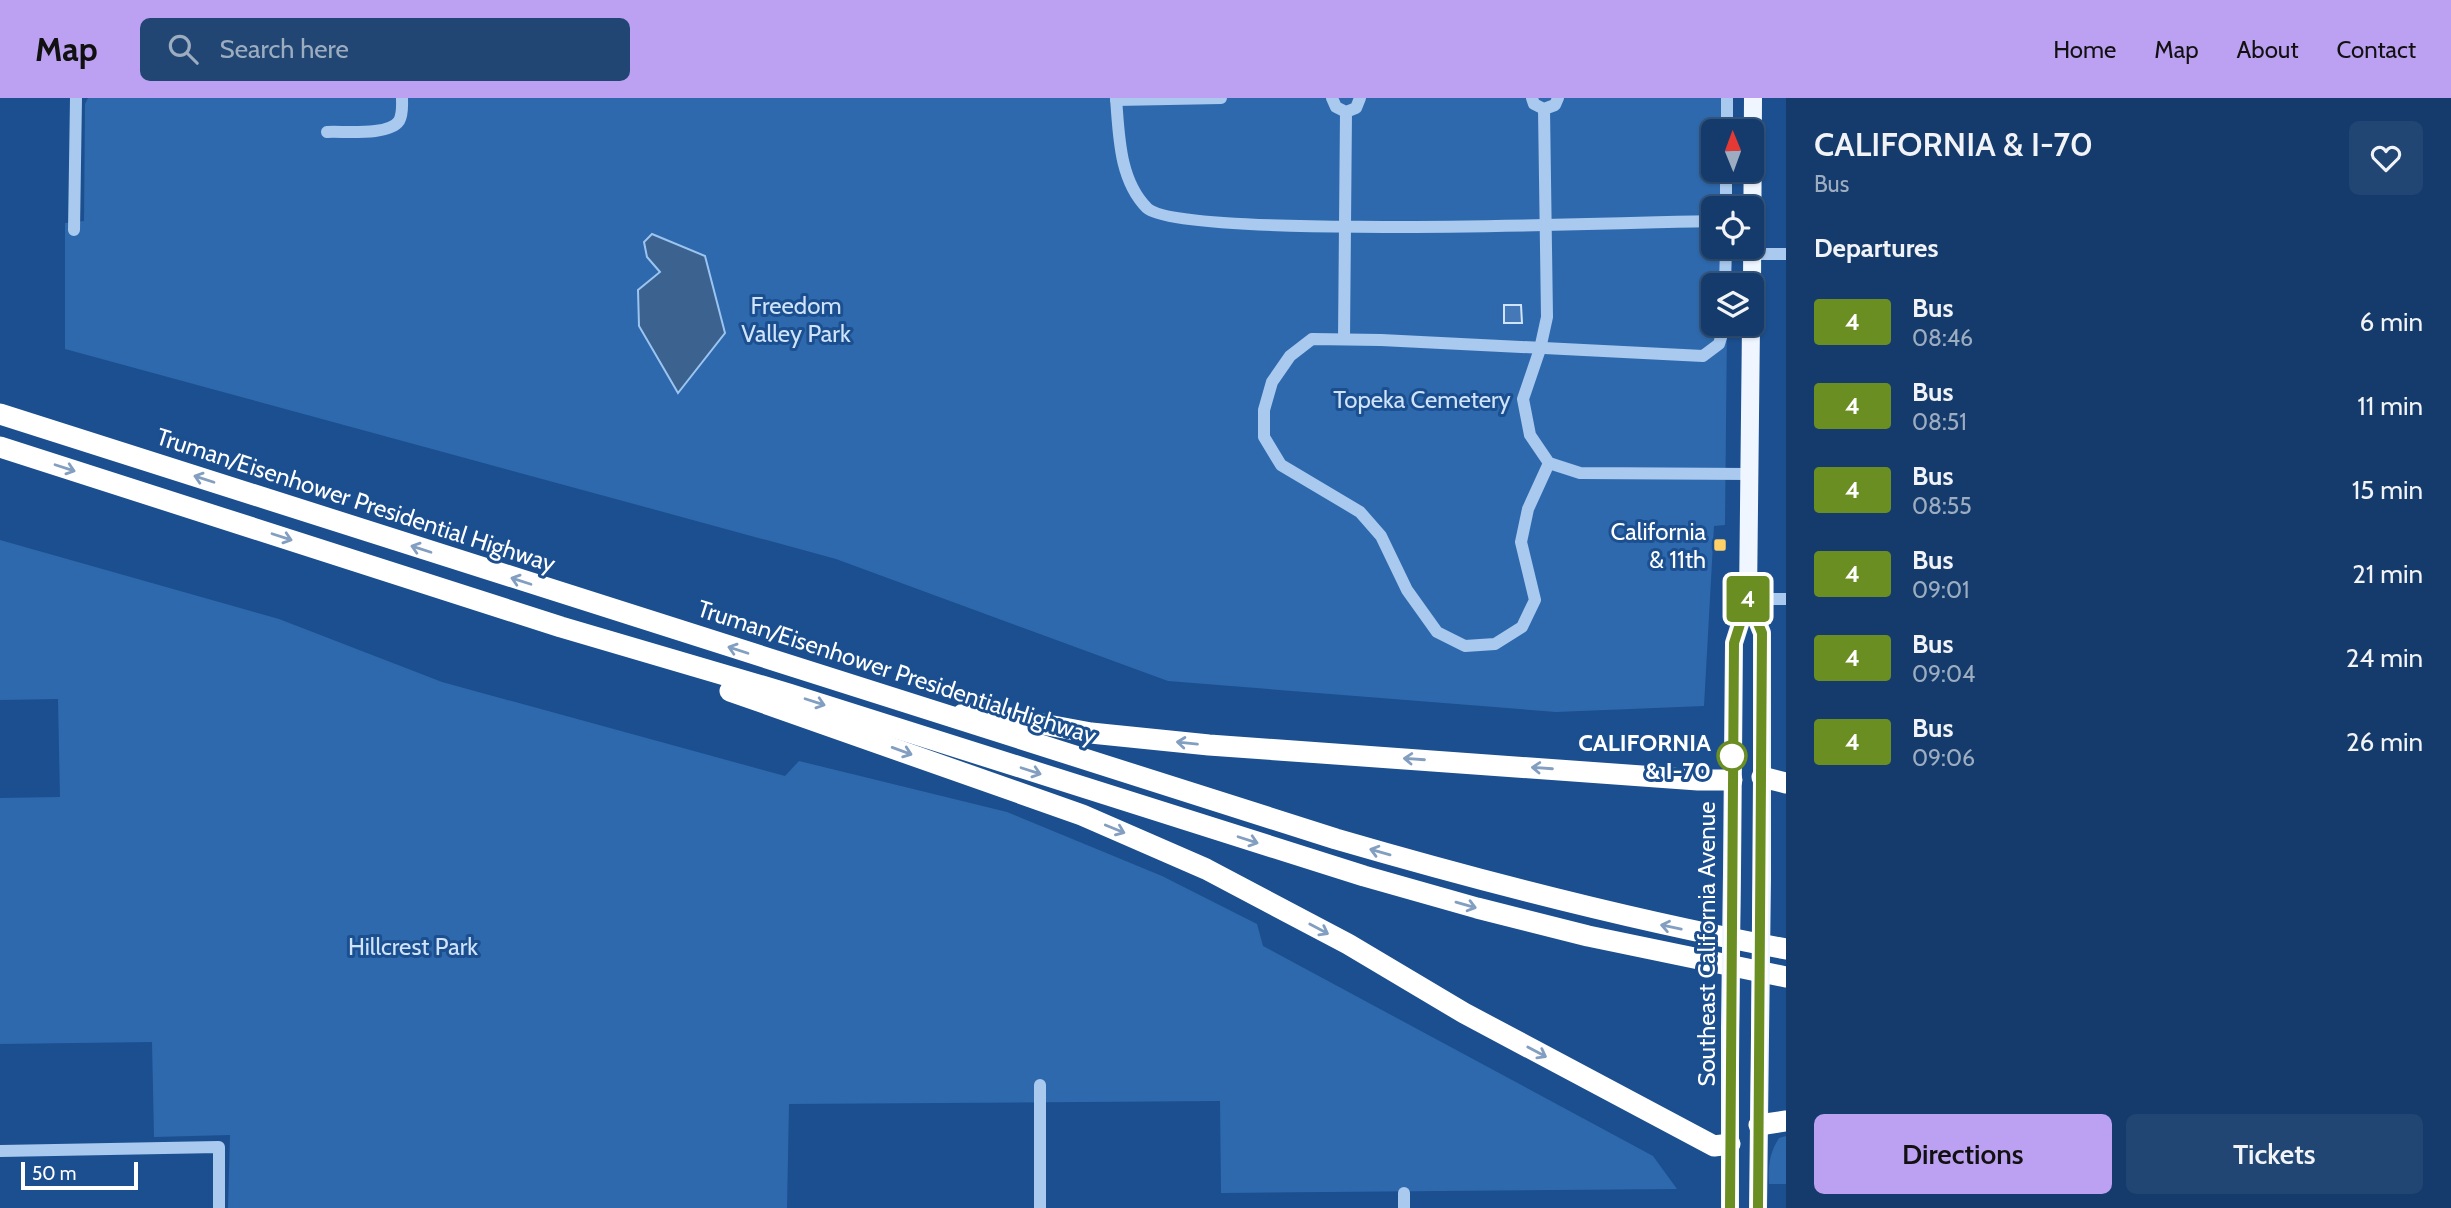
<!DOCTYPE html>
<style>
:root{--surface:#143b6b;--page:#214673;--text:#f1f3f6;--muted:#9dadc1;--line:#33557e;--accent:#bca0f2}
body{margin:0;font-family:Cabin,sans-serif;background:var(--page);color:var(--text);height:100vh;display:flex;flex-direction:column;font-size:26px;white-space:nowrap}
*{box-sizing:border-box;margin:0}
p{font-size:23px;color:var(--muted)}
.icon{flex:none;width:38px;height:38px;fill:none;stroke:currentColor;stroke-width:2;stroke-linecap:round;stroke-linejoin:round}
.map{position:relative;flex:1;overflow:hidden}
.side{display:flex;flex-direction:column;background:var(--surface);width:665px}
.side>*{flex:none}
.badge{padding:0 14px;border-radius:5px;font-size:24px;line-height:46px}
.needle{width:46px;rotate:359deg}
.tools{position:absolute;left:1701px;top:21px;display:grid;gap:14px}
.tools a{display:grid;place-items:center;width:63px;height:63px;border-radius:10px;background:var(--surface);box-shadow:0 2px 5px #0004,0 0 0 2px var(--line);font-size:35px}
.scale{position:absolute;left:21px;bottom:18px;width:117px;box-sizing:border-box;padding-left:7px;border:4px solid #fff;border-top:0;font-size:19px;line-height:24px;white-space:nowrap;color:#fff;-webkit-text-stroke:5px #1b4f8f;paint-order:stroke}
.map>.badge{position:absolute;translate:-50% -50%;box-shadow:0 0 0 4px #fff}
h2{padding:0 28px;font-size:26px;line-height:63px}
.round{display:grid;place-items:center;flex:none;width:74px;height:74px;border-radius:10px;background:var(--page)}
.overview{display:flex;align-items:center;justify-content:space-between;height:119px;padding:0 28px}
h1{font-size:33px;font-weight:600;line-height:52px}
.button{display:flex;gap:14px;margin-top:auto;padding:14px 28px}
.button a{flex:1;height:80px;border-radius:10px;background:var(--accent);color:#111;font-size:28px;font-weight:600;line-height:80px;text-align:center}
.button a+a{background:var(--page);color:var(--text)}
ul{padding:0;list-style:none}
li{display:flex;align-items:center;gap:21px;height:84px;padding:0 28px}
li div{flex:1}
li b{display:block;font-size:26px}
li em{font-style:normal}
li .badge{min-width:77px;font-weight:700;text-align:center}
header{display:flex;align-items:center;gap:42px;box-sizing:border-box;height:98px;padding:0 35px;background:var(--accent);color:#111}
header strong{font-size:33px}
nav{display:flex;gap:38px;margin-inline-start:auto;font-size:24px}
.search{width:490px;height:63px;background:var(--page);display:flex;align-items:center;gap:18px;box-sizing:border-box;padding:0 24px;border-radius:10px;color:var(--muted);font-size:26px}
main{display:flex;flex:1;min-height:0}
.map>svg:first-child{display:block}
.green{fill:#2e69ad}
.water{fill:#3c6290;stroke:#9cc4f0;stroke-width:2}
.building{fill:#4478b7;stroke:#cfe3fa;stroke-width:2}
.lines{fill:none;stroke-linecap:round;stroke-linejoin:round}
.minor{stroke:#a9c9ee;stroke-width:12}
.major{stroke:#f0f6ff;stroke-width:18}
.highway{stroke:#fff;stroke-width:21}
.major-bridge{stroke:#f0f6ff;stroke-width:18}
.oneway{stroke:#829ec1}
.line-casing{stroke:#fff;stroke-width:16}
.line{stroke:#6b8e23;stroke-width:10}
.poi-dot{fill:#ffd166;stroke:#1b4f8f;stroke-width:2.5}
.stop-dot{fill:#fff;stroke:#6b8e23;stroke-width:3.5}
.labels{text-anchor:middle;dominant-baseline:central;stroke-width:6;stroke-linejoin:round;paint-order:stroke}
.park-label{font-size:24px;fill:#cfe3fa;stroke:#1b4f8f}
.street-label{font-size:24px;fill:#fff;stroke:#1b4f8f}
.poi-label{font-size:24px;fill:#fff;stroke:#1b4f8f;text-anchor:end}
.stop-label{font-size:24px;font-weight:bold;fill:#fff;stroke:#1b4f8f;text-anchor:end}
</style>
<header>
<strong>Map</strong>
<div class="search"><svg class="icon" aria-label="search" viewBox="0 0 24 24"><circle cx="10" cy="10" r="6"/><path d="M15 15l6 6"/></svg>Search here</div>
<nav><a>Home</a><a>Map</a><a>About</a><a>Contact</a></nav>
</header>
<main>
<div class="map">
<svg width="1786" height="1110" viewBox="0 0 1786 1110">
<rect width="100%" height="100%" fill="#1b4f8f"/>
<g class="green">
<polygon points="88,0 1730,0 1729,33 1713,33 1713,72 1729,72 1728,110 1713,110 1713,149 1728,149 1728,187 1713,187 1713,226 1727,226 1725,427 1714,428 1704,608 1556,614 1168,583 836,461 65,251 65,125 84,123 85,6"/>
<polygon points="0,442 279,521 442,584 785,678 799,663 1007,714 1162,778 1257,826 1263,848 1653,1058 1677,1091 1221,1095 1220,1003 789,1006 787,1110 228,1110 230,1037 154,1039 152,944 0,946 0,700 60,699 58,601 0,602"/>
<path d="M 1786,1038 L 1786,1086 L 1769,1086 C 1768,1068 1769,1056 1779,1040 Z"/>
</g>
<polygon class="water" points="652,136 705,158 725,235 678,295 639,228 638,192 660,174 647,159 644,144"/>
<polygon class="building" points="1504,207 1521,207 1522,225 1504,225"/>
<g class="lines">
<g class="minor">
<path d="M 1116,0 C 1119,37 1119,82 1147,110 C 1181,142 1638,124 1713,123"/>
<polyline points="1332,0 1336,9 1346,14 1356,10 1360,0"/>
<polyline points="1532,0 1534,6 1544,11 1555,7 1558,0"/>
<polyline points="1116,2 1221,0"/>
<polyline points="1544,11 1547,219 1540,251 1523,301 1530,337 1549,365 1580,375 1750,376"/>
<polyline points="1727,33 1727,0"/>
<path d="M 327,34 C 344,33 389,38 399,23 C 403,16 402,8 402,0"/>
<polyline points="1726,110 1726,72"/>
<polyline points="74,132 76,0"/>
<polyline points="1752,156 1786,156"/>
<polyline points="1725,187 1726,149"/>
<polyline points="1344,241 1346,14"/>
<polyline points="1549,365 1528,411 1521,444 1535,502 1522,529 1495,546 1465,548 1437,534 1407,492 1381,438 1360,414 1281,367 1264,339 1264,312 1272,284 1290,258 1312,241 1381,242 1703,258 1719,246 1725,226"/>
<polyline points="1748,501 1786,501"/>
<polyline points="1040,987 1040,1110"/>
<polyline points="0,1053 219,1049 219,1110"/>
<polyline points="1404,1110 1404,1095"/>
</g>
<g class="major">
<polyline points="1752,187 1753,0"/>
<polyline points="1748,501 1762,535 1762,780"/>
<polyline points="1732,774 1734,545 1748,501 1751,226"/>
<polyline points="1730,1110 1730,931"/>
<polyline points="1758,1110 1760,937"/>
</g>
<g class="highway">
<path d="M 0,316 L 1336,741 C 1484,784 1634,823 1786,851"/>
<polyline points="0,349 561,529 789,596 1364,778 1477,810 1588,838 1786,879"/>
<polyline points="730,593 1082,717 1206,771 1348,846 1464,915 1714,1048 1730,1046"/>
<polyline points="963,616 988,616 1091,635 1209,647 1698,682 1732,682"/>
<polyline points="1762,679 1786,685"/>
<polyline points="1759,1027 1786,1023"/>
</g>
<g class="major-bridge">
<polyline points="1730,931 1732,774"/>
<polyline points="1760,937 1762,780"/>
</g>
</g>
<defs><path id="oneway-shaft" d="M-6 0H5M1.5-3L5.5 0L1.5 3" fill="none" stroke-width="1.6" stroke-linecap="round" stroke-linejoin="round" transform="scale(1.75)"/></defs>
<g class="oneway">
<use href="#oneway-shaft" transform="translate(65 370) rotate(18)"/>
<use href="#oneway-shaft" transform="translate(204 381) rotate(-162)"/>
<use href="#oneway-shaft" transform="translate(282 439) rotate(18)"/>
<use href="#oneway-shaft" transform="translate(421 451) rotate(-162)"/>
<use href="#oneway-shaft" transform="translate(521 483) rotate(-162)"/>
<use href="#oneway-shaft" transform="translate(738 552) rotate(-162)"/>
<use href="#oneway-shaft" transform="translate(815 604) rotate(18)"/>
<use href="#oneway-shaft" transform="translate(1187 645) rotate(-174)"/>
<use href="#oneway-shaft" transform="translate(902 653) rotate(20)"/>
<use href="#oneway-shaft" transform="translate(1414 661) rotate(-176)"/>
<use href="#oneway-shaft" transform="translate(1542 670) rotate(-176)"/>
<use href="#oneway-shaft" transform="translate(1031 673) rotate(18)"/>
<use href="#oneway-shaft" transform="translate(1115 731) rotate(22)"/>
<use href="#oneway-shaft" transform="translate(1248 742) rotate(18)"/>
<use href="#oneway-shaft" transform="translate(1380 754) rotate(-164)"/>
<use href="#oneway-shaft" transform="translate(1466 807) rotate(16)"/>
<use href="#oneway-shaft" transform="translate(1671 829) rotate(-168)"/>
<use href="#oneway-shaft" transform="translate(1319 831) rotate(28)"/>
<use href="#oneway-shaft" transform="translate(1537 954) rotate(28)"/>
</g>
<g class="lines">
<defs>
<polyline id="line" points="1730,1110 1734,545 1748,501 1762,535 1758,1110"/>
</defs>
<use href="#line" class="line-casing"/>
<use href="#line" class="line"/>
</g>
<rect class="poi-dot" x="1713" y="440" width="14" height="14" rx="3.5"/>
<circle class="stop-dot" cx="1732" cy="658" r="14"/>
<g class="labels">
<g class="park-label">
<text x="796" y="207">Freedom<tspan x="796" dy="28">Valley Park</tspan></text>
<text x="1422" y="301">Topeka Cemetery</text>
<text x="413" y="848">Hillcrest Park</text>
</g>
<g class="street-label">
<text transform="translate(356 402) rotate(18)">Truman/Eisenhower Presidential Highway</text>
<text transform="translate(897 574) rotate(18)">Truman/Eisenhower Presidential Highway</text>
<text transform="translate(1706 846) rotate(-90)">Southeast California Avenue</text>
</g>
<g class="poi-label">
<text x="1706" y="433">California<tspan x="1706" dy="28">&amp; 11th</tspan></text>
</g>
<g class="stop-label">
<text x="1711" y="644">CALIFORNIA<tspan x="1711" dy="28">&amp; I-70</tspan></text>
</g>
</g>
</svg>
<div class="tools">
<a><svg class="needle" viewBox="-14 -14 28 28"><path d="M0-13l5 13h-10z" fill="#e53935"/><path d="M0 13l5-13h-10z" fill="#9dadc1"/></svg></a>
<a><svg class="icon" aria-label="locate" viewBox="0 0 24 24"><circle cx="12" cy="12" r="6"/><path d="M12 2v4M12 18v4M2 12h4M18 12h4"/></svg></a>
<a><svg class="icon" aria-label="layers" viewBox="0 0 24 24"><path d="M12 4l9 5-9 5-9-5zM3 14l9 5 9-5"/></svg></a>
</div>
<div class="scale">50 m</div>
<b class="badge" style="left:1748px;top:501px;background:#6b8e23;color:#fff">4</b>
</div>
<section class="side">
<div class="overview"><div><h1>CALIFORNIA &amp; I-70</h1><p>Bus</p></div><a class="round"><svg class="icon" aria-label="heart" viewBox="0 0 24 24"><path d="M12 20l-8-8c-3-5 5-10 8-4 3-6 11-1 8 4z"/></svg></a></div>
<h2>Departures</h2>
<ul>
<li><span class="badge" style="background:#6b8e23;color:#fff">4</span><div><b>Bus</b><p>08:46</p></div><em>6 min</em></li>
<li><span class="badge" style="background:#6b8e23;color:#fff">4</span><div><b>Bus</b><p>08:51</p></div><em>11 min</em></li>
<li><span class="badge" style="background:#6b8e23;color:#fff">4</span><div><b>Bus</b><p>08:55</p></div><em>15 min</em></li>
<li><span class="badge" style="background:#6b8e23;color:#fff">4</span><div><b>Bus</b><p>09:01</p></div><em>21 min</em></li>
<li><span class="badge" style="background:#6b8e23;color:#fff">4</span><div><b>Bus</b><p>09:04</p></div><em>24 min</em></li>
<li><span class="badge" style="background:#6b8e23;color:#fff">4</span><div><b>Bus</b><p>09:06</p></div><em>26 min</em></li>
</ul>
<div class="button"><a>Directions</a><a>Tickets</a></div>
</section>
</main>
